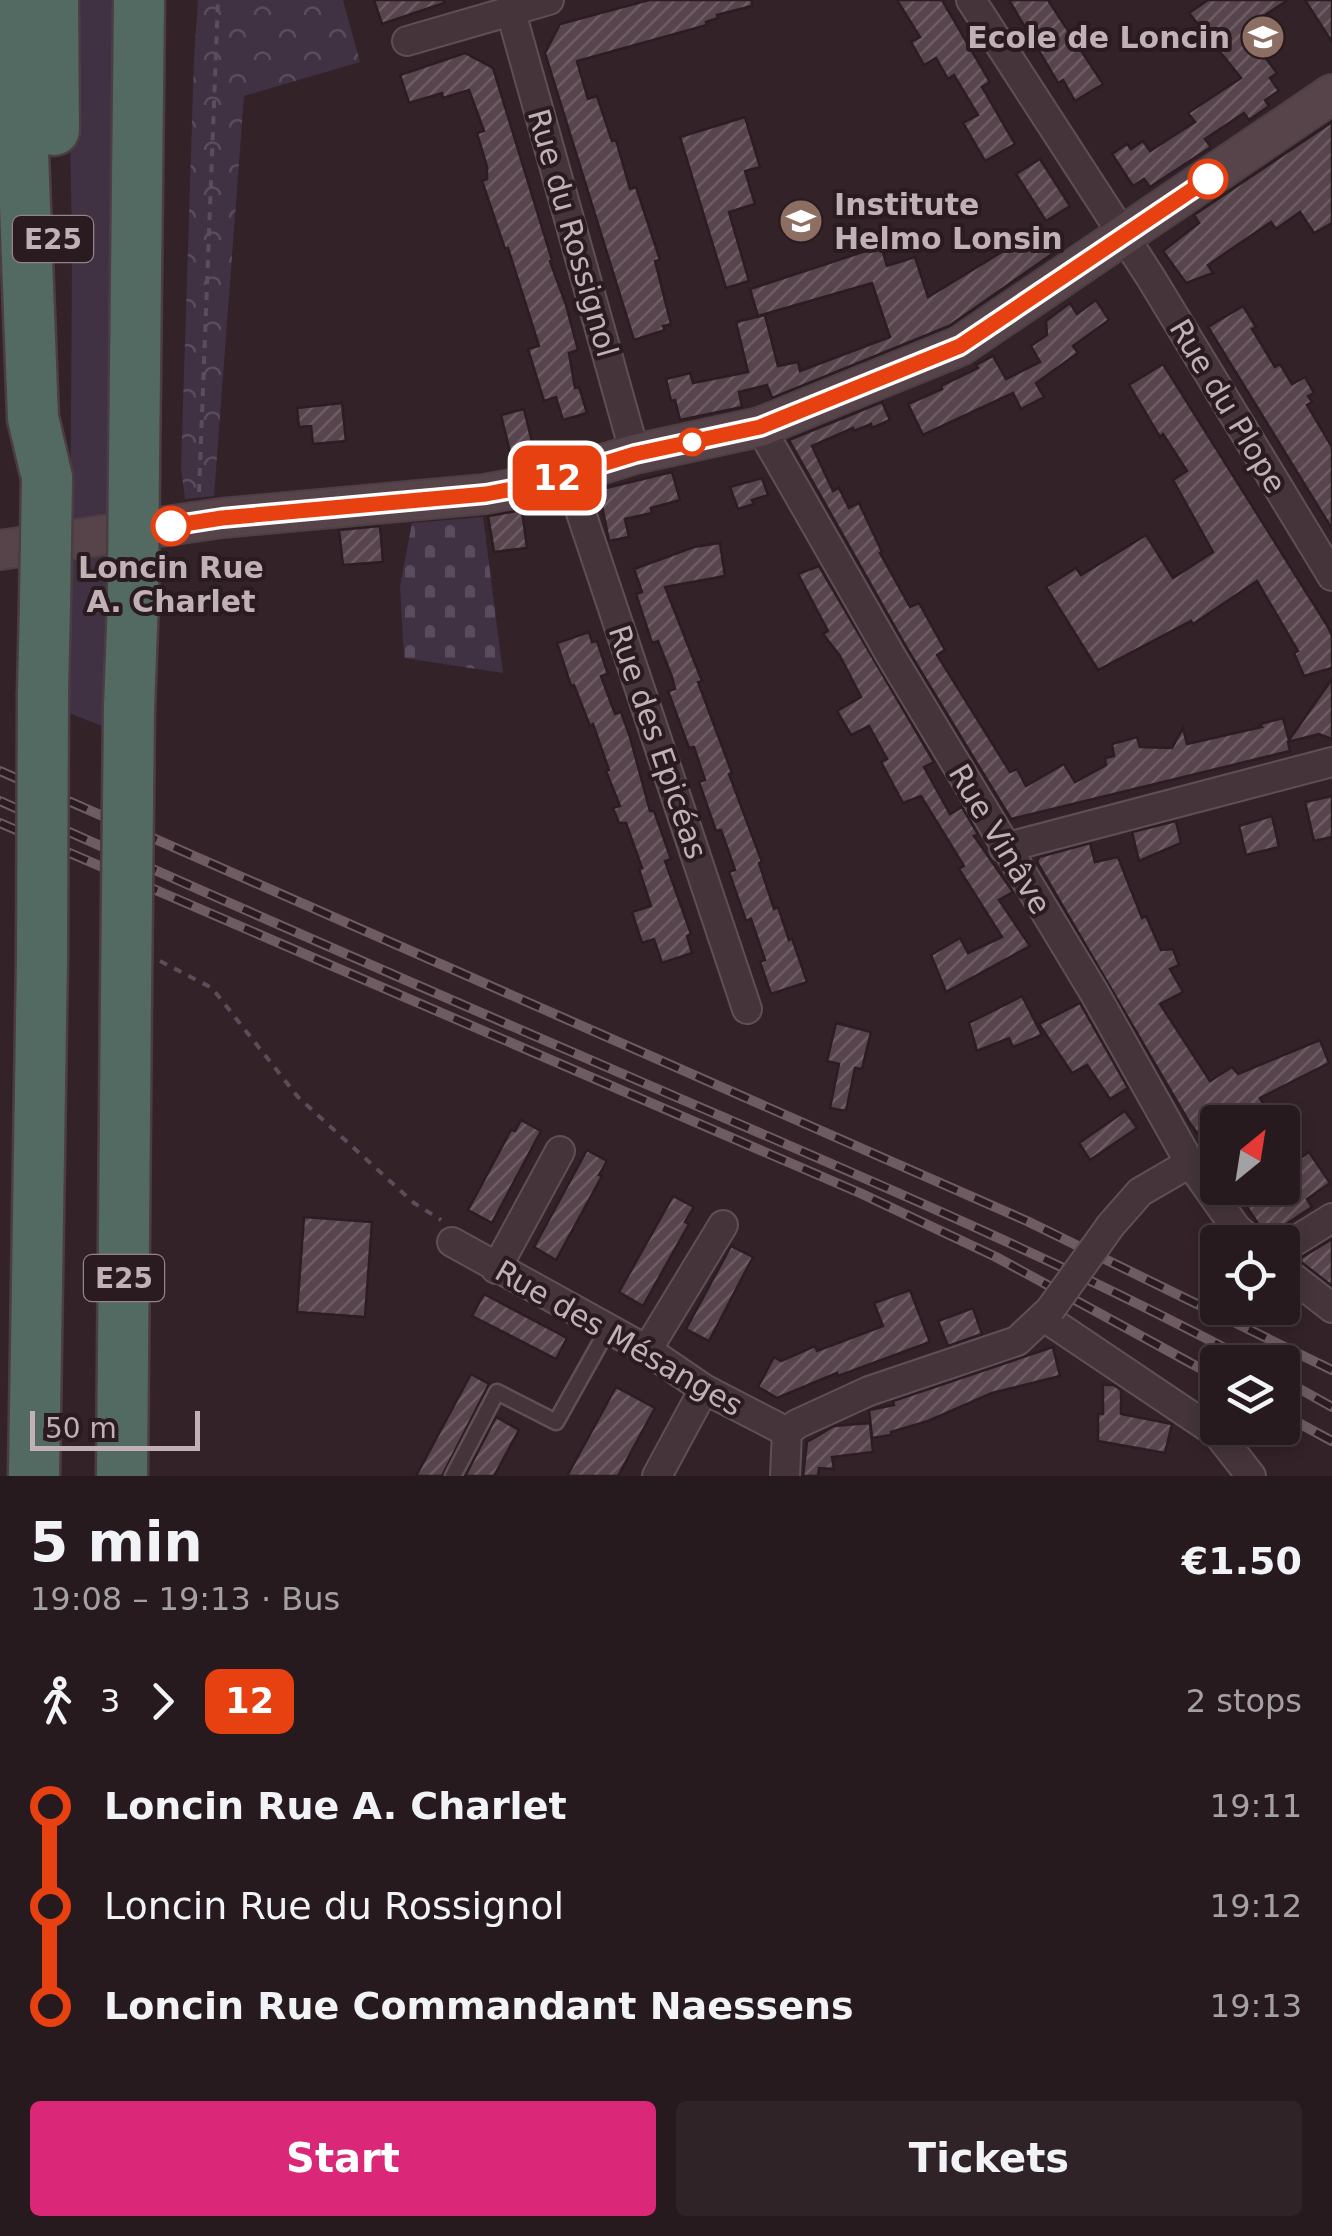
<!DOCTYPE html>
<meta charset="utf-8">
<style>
:root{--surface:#271a1f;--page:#2f2328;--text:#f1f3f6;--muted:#a4a1a4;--line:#43383d;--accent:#db2777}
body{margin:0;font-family:"DejaVu Sans",sans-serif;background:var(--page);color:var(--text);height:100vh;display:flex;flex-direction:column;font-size:38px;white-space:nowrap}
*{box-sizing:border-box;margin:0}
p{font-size:32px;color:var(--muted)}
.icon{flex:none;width:55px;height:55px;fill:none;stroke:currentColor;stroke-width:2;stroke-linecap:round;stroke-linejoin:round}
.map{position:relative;height:1476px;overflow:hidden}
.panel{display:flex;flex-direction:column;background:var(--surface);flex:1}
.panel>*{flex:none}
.badge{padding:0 20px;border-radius:15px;font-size:35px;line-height:65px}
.needle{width:65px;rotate:30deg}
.buttons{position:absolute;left:1200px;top:1105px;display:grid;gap:20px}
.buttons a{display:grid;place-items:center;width:100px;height:100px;border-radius:10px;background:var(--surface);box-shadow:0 5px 15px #0003,0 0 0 2px var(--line);font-size:50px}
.scale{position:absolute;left:30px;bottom:25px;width:170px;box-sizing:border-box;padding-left:10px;border:5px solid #c1b0b6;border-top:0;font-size:28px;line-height:35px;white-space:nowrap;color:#c1b0b6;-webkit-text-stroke:8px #291b20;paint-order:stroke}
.map>.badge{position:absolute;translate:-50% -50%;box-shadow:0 0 0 5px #fff}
.legs{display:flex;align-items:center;gap:15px;height:110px;padding:0 30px;font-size:32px}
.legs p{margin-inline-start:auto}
.summary{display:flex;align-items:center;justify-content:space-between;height:170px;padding:0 30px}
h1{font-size:55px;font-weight:700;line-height:75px}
.button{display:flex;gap:20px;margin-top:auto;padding:20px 30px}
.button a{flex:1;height:115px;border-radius:10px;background:var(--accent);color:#fff;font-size:40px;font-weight:700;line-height:115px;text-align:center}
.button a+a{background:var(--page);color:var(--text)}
ul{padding:0 30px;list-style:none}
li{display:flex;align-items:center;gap:35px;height:100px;font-size:38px}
li i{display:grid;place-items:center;width:15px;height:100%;margin:0 12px;background:currentColor}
li i::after{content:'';width:25px;height:25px;margin:-12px;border:8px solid;border-radius:50%;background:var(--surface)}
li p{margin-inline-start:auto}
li:first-child i{background:linear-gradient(#0000 50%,currentColor 0)}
li:last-child i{background:linear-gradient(currentColor 50%,#0000 0)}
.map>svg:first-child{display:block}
.grass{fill:#403143}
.forest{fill:url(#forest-crowns)}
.cemetery{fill:url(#cemetery-stones)}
.building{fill:url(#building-hatch);stroke:#2b1d22;stroke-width:2.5}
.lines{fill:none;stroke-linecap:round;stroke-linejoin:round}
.lane-casing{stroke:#5f5056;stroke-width:19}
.street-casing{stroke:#5f5056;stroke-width:32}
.secondary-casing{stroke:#4e3f44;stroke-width:42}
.highway-casing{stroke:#4c3d43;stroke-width:55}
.path{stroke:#5d4d5a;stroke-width:4;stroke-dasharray:8 8;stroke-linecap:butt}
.lane{stroke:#45353b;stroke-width:14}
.street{stroke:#45353b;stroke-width:28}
.secondary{stroke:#57444a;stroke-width:38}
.highway{stroke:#536a62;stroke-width:50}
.rail-casing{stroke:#6e5c62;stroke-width:10}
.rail{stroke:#291b20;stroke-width:6;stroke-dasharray:19;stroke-linecap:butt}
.street-bridge-casing{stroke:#5f5056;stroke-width:32;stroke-linecap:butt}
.highway-bridge-casing{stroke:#4c3d43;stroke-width:55;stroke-linecap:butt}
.street-bridge{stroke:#45353b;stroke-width:28}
.highway-bridge{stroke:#536a62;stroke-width:50}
.line-1-casing{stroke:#fff;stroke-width:22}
.line-1{stroke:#e74011;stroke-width:15}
.stop-1-dot{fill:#fff;stroke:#e74011;stroke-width:5}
.labels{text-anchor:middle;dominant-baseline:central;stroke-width:8;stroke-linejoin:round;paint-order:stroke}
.shield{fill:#291b20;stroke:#938389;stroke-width:2.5}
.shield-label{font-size:28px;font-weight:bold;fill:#c1b0b6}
.poi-label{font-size:30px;font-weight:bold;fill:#c1b0b6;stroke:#291b20;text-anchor:end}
.street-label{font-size:30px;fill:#c1b0b6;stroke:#291b20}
.stop-label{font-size:30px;font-weight:bold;fill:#c1b0b6;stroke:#291b20}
</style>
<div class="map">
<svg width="1332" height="1476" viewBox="0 0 1332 1476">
<defs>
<pattern id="forest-crowns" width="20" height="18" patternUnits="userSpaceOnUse" patternTransform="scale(2.5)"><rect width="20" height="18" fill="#403143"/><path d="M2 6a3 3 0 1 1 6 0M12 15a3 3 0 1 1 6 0" fill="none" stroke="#5a4c5c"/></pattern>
<pattern id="cemetery-stones" width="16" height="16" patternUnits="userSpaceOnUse" patternTransform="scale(2.5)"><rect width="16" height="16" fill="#403143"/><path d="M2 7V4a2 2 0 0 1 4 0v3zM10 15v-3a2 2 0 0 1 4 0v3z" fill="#5a4c5c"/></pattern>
<pattern id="building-hatch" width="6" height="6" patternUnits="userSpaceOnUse" patternTransform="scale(2.5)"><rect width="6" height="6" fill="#58444c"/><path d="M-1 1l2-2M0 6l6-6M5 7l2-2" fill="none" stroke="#6e5c64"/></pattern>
</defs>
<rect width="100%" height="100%" fill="#342229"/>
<polygon class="grass" points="68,0 116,0 107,728 69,713 72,255"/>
<polygon class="forest" points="198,0 343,0 360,62 244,96 214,496 185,499 181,468 194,58"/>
<polygon class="cemetery" points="483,517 503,673 404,658 400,586 412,523"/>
<g class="building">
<polygon points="374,0 444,0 444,3 382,24"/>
<polygon points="649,0 752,0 752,6 717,15 718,18 706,22 707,25 577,61 588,99 597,96 612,141 616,140 630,189 636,187 660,260 655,261 671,324 663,326 665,330 634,340 545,53 560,24"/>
<polygon points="897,0 942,0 990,82 982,87 1015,144 985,161 963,123 978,115 954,75 948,79 936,58 924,65 911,42 920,37"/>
<polygon points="1009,0 1048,0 1103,84 1075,101 1063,80 1058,83"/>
<polygon points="1208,0 1288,0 1244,29 1277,73 1270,78 1279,91 1265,100 1269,106 1249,120 1244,113 1205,139 1211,147 1150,187 1144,179 1133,186 1112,154 1127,144 1131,149 1143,141 1150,151 1195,122 1188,113 1241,78 1189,13"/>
<polygon points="1305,0 1332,0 1332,42"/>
<polygon points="465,53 493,68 552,260 550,261 566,305 578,350 569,353 575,388 579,387 587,413 563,420 556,397 544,401 528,349 539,346 508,248 505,249 482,181 487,179 487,167 477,133 484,131 469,90 443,98 442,93 409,103 400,75"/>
<polygon points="745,117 760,167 745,171 755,204 729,212 749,281 726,288 680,137"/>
<polygon points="1332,122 1332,223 1314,233 1300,212 1276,229 1271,222 1208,265 1213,273 1186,283 1163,251 1199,223 1194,215"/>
<polygon points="1040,159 1070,206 1046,221 1016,174"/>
<polygon points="1036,231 1052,254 949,326 772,398 767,385 739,392 742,407 680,420 675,400 671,401 666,379 690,373 693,383 748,372 736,322 765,315 778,366 798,362 800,371 890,337 872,283 758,316 750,289 881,246 887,266 915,257 928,297"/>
<polygon points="1096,300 1109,320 1073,346 1078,353 1036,383 1044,397 1021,409 1013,393 923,435 908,404 942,389 941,386 978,368 976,365 993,356 1006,379 1040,362 1031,346 1047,335 1046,321 1070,303 1077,314"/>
<polygon points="1243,306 1256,327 1252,329 1275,367 1280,364 1292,384 1305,377 1314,393 1308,396 1312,402 1307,405 1332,447 1332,529 1208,327"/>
<polygon points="1163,364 1328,627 1332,636 1332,668 1304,676 1294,653 1298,651 1257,581 1193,624 1191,621 1098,670 1046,587 1076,568 1081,575 1146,535 1173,578 1213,552 1173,480 1187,471 1163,434 1160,437 1129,385"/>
<polygon points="882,402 890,420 872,428 871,424 854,431 853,428 812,446 833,491 839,488 849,508 859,503 882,552 880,553 910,607 919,603 945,650 937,655 1010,772 1017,769 1026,786 1064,764 1075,782 1106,765 1105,758 1114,756 1112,744 1137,737 1140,747 1172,748 1183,728 1187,744 1262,727 1260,724 1283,718 1289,740 1332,679 1332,739 1319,734 1288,742 1290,751 1011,819 908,650 789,440"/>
<polygon points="342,403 346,441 313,444 311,426 299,427 297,408"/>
<polygon points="524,409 534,450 511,456 501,415"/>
<polygon points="672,472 680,500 651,508 652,513 625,519 629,537 609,541 601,501 605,500 602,489"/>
<polygon points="762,478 768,495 752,500 754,504 738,509 730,487"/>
<polygon points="522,510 527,548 494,552 488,516"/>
<polygon points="380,526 383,562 343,565 339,530"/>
<polygon points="720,543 725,576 665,587 702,681 698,682 732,773 729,774 762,862 759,863 774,909 778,907 789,940 792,938 807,982 771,994 760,962 765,960 751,919 746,921 729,872 735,870 721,830 716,831 699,782 705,780 694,747 689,748 668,691 675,689 672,677 658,641 652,643 636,594 642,592 634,569 694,547"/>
<polygon points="819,566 934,762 924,767 950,814 962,807 978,834 974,836 1013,892 999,900 1030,946 946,992 931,955 960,938 968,953 1002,937 959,869 964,866 921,796 903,803 881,762 887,759 869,726 851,735 837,711 861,697 840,656 823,634 828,631 798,574"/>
<polygon points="589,632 592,642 597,641 608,674 601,676 615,714 621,712 630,737 650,811 654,811 671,859 665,861 691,934 687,936 692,953 662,963 654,939 642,943 632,912 651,906 639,869 642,868 626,823 619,823 613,808 620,806 606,771 609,770 593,724 590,726 574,685 571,686 557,643"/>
<polygon points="1332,796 1332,837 1314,841 1305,802"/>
<polygon points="1272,816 1279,847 1246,855 1239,826"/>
<polygon points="1176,821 1181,843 1139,861 1132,832"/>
<polygon points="1090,843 1095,862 1118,857 1142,918 1146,916 1161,950 1173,949 1179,965 1170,969 1183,992 1160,1004 1210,1081 1232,1067 1238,1074 1320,1040 1329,1063 1260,1098 1274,1122 1218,1122 1218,1161 1189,1122 1037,862 1039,857"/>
<polygon points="1022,996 1042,1035 1013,1047 1009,1038 977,1051 969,1023"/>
<polygon points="1080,1003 1128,1088 1110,1099 1087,1065 1072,1073 1039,1024"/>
<polygon points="836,1023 871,1032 862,1069 855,1068 846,1111 830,1108 839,1064 827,1061"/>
<polygon points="1125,1111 1137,1128 1090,1160 1079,1143"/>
<polygon points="521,1120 541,1131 492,1223 468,1210 511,1130 515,1131"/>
<polygon points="1282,1138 1296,1161 1309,1152 1330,1183 1307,1199 1312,1207 1271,1234 1259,1225 1234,1188 1282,1188"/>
<polygon points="587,1150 607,1161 599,1175 602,1176 556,1260 534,1247"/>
<polygon points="673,1196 694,1207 685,1222 689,1224 643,1306 619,1292"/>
<polygon points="304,1217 372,1222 365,1317 297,1312"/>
<polygon points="1332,1239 1332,1286 1301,1262 1301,1258"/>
<polygon points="731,1246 753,1257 709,1341 686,1329"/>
<polygon points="910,1290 930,1342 838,1376 837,1373 777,1398 758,1387 774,1357 781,1361 815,1346 817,1351 883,1326 874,1303"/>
<polygon points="484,1294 567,1338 556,1359 472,1316"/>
<polygon points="973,1308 982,1334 948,1346 938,1321"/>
<polygon points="1053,1347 1060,1376 992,1393 928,1421 891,1432 891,1435 872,1438 869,1410 894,1405 893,1401"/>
<polygon points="471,1374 489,1384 442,1476 416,1476"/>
<polygon points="1103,1385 1114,1385 1121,1390 1121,1414 1172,1424 1165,1453 1098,1441 1098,1414 1103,1414"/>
<polygon points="616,1387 655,1408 618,1476 567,1476"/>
<polygon points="496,1417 519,1430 494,1476 465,1476"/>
<polygon points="870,1423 873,1452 832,1457 834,1469 819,1468 818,1476 803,1476 807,1442 834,1426"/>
</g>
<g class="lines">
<defs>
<polyline id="lane" points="453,1476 497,1392 556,1422 608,1329"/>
<g id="street">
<polyline points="971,0 1151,278 1332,576"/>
<polyline points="511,12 635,454"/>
<polyline points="407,41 549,0"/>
<polyline points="760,427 891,656 1095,994 1190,1163 1236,1228 1252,1242"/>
<polyline points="568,474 747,1009"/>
<polyline points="1004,848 1332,762"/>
<polyline points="1111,1225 1140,1192 1190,1163"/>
<polyline points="452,1242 647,1350 704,1389 787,1432"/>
<polyline points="1282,1249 1332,1218"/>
<polyline points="496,1269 560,1151"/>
<polyline points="1282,1269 1332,1308"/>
<polyline points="1044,1317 1218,1434 1251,1476"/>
<polyline points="647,1350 723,1225"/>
<polyline points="657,1476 704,1389"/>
<polyline points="785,1476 787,1432 797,1424 869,1391 1017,1341 1050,1310"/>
</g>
<polyline id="secondary" points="0,550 222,518 485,494 534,485 635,454 760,427 960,346 1332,94"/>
<g id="highway">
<polyline points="14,0 20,73 33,418 47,478"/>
<polyline points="53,0 54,130"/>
<polyline points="134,465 139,0"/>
<polyline points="43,692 45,604"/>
<polyline points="129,708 133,600"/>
<polyline points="34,1476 42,958"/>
<polyline points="122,1476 126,994"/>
</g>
</defs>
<use href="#lane" class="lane-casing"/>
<use href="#street" class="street-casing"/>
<use href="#secondary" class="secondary-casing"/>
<use href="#highway" class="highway-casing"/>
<g class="path">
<polyline points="199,492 218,0"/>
<polyline points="160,961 212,988 298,1097 414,1203 441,1220"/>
</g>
<use href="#lane" class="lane"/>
<use href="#street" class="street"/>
<use href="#secondary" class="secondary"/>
<use href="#highway" class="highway"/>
<defs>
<g id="rail">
<polyline points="0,771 1027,1221 1332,1370"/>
<path d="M 0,801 C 214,897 430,991 646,1084 C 850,1172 1055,1257 1251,1362"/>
<polyline points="0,823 860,1193 996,1257 1218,1378"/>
<polyline points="1282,1379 1332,1407"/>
<polyline points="1282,1414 1332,1441"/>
</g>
</defs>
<use href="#rail" class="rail-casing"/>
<use href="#rail" class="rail"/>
<defs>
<polyline id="street-bridge" points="1050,1310 1111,1225"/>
<g id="highway-bridge">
<polyline points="133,600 134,465"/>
<polyline points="45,604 47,478"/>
<polyline points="42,958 43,692"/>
<polyline points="126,994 129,708"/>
</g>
</defs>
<use href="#street-bridge" class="street-bridge-casing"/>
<use href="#highway-bridge" class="highway-bridge-casing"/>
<use href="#street-bridge" class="street-bridge"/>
<use href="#highway-bridge" class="highway-bridge"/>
</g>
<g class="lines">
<defs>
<polyline id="line-1" points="171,526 222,518 486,494 534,485 635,454 760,427 960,346 1208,179"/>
</defs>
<use href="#line-1" class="line-1-casing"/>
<use href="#line-1" class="line-1"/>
</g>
<defs>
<symbol id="school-disc" viewBox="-11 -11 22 22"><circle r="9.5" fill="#8d6e63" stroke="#291b20"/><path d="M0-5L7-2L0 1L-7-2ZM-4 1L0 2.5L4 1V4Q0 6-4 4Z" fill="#fff"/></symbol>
</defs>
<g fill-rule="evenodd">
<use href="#school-disc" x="1238" y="12" width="50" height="50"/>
<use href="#school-disc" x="776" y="196" width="50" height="50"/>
</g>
<g class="stop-1-dot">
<circle cx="1208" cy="179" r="18"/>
<circle cx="692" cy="442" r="12"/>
<circle cx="171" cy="526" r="18"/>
</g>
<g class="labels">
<g class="shield">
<rect x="13" y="216" width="80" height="46" rx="8"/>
<rect x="84" y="1255" width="80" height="46" rx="8"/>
</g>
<g class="shield-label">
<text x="53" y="239">E25</text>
<text x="124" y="1278">E25</text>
</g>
<g class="poi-label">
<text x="1230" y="37">Ecole de Loncin</text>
<text x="834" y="204" text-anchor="start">Institute<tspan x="834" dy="34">Helmo Lonsin</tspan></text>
</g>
<g class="street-label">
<text transform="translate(573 233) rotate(74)">Rue du Rossignol</text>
<text transform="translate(1228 406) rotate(59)">Rue du Plope</text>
<text transform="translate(658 742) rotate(71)">Rue des Epicéas</text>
<text transform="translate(1000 839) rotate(59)">Rue Vinâve</text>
<text transform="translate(619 1338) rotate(30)">Rue des Mésanges</text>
</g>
<g class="stop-label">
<text x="171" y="567">Loncin Rue<tspan x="171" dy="34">A. Charlet</tspan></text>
</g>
</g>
</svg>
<div class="buttons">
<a><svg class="needle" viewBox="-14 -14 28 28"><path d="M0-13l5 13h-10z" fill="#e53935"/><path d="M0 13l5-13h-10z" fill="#a4a1a4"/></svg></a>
<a><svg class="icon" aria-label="locate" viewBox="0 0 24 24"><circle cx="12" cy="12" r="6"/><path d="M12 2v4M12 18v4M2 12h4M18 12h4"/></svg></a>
<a><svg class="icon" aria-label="layers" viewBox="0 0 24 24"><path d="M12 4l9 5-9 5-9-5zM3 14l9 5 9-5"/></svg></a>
</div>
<div class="scale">50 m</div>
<b class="badge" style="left:557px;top:478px;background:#e74011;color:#fff">12</b>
</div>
<section class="panel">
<div class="summary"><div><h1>5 min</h1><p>19:08 – 19:13 · Bus</p></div><b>€1.50</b></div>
<div class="legs"><svg class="icon" aria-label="walk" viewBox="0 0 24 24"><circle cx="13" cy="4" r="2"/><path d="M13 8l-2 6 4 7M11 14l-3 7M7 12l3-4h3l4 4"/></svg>3<svg class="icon" aria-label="forward" viewBox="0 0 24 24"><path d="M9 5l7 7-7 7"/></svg><b class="badge" style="background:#e74011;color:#fff">12</b><p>2 stops</p></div>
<ul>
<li><i style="color:#e74011"></i><b>Loncin Rue A. Charlet</b><p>19:11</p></li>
<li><i style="color:#e74011"></i><span>Loncin Rue du Rossignol</span><p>19:12</p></li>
<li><i style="color:#e74011"></i><b>Loncin Rue Commandant Naessens</b><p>19:13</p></li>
</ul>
<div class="button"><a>Start</a><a>Tickets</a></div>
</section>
